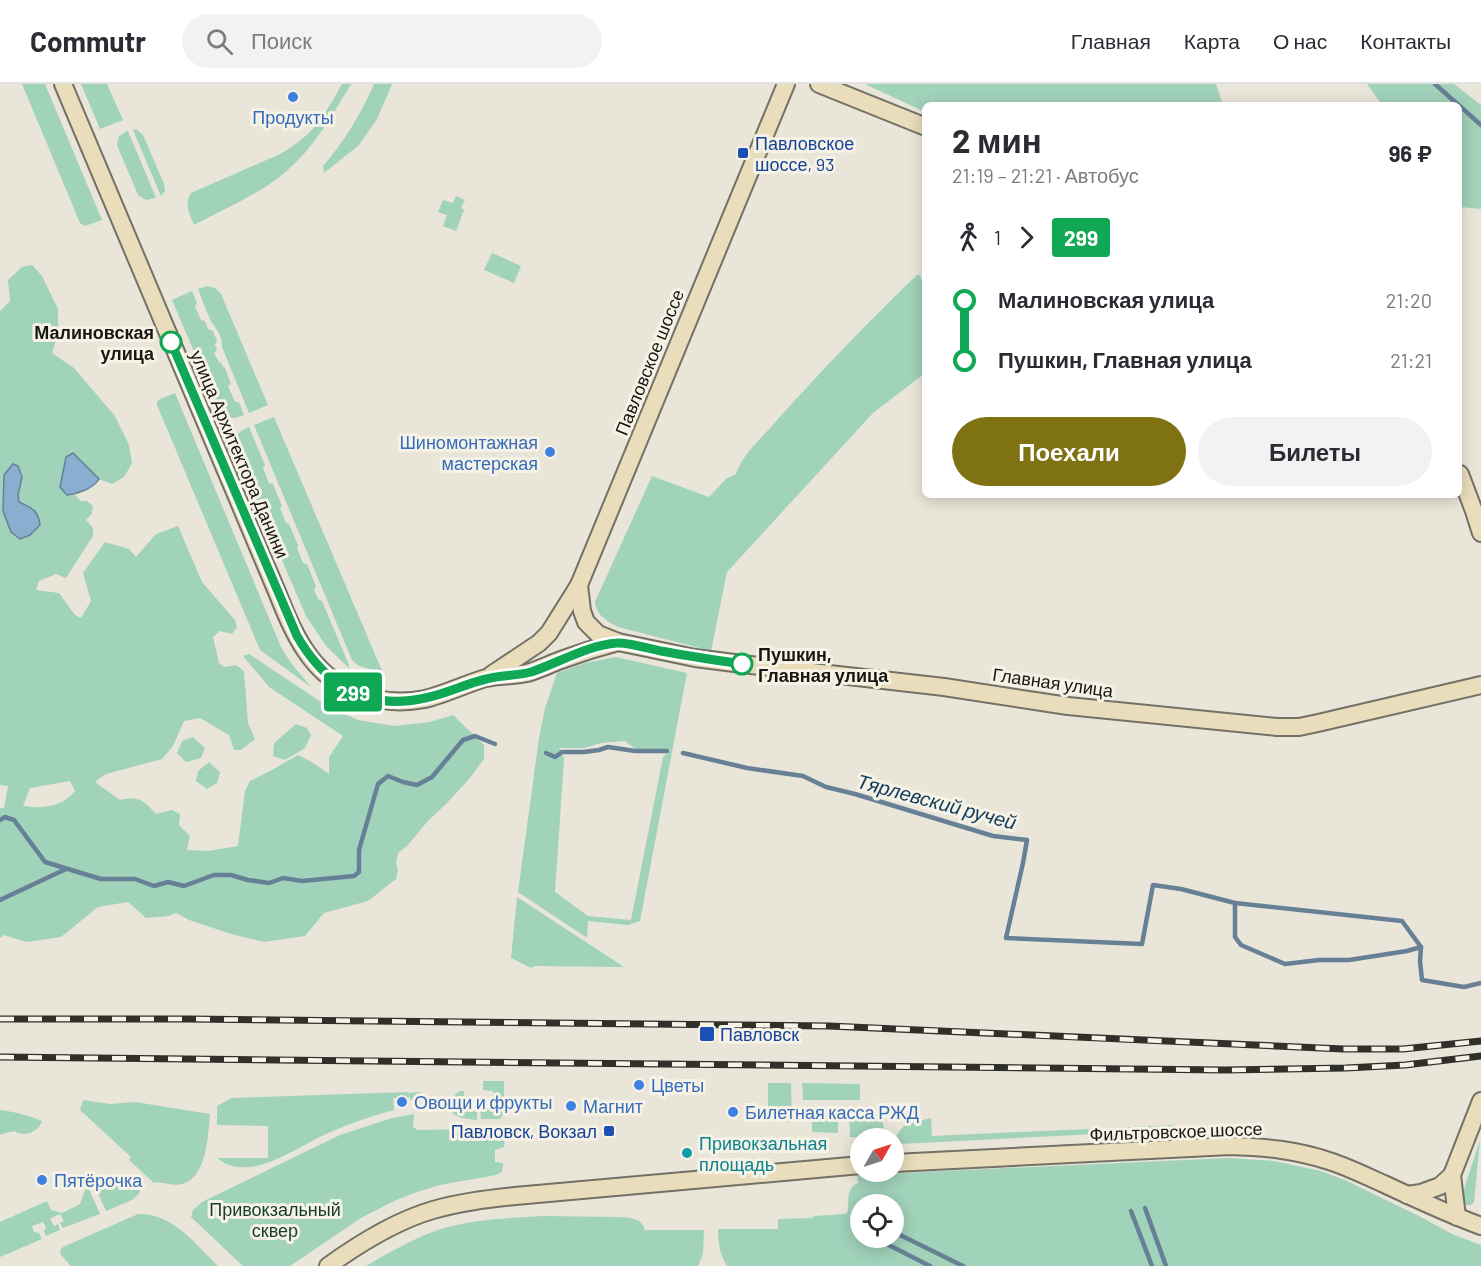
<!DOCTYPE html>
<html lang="ru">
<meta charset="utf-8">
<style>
:root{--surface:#fff;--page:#f2f2f3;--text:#2b2b33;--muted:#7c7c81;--line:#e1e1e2;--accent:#7e7213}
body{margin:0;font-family:Barlow,sans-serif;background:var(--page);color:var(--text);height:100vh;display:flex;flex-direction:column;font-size:22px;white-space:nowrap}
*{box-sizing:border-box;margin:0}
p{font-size:20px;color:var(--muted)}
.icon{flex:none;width:33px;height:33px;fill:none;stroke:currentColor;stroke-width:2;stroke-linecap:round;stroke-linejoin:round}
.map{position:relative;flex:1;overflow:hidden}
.panel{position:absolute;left:922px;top:18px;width:540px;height:396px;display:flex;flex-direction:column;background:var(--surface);border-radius:9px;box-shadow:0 3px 15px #0003}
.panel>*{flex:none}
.badge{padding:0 12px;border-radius:4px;font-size:21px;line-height:39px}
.needle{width:39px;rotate:51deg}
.fabs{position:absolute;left:850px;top:1044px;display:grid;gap:12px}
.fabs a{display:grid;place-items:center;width:54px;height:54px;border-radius:50%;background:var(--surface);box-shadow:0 3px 15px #0003;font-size:30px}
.map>.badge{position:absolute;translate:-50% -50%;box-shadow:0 0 0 3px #fff}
.legs{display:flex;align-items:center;gap:9px;height:66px;padding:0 30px;font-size:20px}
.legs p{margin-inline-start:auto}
.head{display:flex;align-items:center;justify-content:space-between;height:102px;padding:0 30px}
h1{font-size:33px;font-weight:700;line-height:45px}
.action{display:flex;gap:12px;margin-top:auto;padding:12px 30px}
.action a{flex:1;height:69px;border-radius:36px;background:var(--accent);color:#fff;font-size:24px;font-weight:700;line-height:69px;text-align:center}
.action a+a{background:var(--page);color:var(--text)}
ul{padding:0 30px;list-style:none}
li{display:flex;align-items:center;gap:21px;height:60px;font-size:22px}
li i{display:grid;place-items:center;width:9px;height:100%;margin:0 8px;background:currentColor}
li i::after{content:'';width:15px;height:15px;margin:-8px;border:4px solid;border-radius:50%;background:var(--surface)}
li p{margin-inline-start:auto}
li:first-child i{background:linear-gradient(#0000 50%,currentColor 0)}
li:last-child i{background:linear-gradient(currentColor 50%,#0000 0)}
header{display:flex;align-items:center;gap:36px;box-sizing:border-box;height:84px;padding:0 30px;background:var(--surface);border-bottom:2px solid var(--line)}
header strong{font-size:28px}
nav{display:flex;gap:33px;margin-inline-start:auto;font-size:21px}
.search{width:420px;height:54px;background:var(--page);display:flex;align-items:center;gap:15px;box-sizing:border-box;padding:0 21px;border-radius:33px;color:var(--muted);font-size:22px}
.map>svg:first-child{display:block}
.green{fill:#a1d2ba;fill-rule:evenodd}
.water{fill:#89aecf;stroke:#678096;stroke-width:1.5}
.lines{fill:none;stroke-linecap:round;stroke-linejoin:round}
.stream{stroke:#678096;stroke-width:4.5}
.secondary-casing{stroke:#737166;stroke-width:20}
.secondary{stroke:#eaddbc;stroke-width:16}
.rail-casing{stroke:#302f2a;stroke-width:7}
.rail{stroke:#f6f3e6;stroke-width:4.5;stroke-dasharray:14;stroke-linecap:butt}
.line-1-casing{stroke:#fff;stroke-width:14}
.line-1{stroke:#10a855;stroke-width:9}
.shop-dot{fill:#3f7fe0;stroke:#f6f3e6;stroke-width:2}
.transit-dot{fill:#1a4fb4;stroke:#f6f3e6;stroke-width:2}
.stop-1-dot{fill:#fff;stroke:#10a855;stroke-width:3}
.culture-dot{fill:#0f9aa8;stroke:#f6f3e6;stroke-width:2}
.labels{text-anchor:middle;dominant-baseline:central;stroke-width:6;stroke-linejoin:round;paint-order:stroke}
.shop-label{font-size:18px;fill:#366cbe;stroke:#f6f3e6;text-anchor:start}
.transit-label{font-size:18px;fill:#164399;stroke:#f6f3e6;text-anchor:start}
.stop-label{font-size:18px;font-weight:bold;fill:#171612;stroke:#f6f3e6;text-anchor:end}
.street-label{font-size:18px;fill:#171612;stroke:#f6f3e6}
.culture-label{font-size:18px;fill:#0d838f;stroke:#f6f3e6;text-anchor:start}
.park-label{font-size:18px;fill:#143e2d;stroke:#f6f3e6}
.water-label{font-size:20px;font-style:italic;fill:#0f3b5c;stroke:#f6f3e6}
</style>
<header>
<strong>Commutr</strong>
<div class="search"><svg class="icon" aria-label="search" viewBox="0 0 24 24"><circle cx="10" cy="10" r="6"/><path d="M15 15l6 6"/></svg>Поиск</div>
<nav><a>Главная</a><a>Карта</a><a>О нас</a><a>Контакты</a></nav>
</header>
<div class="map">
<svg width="1481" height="1182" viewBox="0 0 1481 1182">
<rect width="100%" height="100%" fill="#e9e6d9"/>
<g class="green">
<polygon points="22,0 45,0 102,136 85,142 80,139"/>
<polygon points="81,0 107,0 123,36 100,45"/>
<path d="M 342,0 L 351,0 C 331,34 310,70 278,94 C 253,113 222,126 194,141 C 189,129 184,120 191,109 L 280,70 C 314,51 324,32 342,0 Z"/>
<path d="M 374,0 L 392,0 L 377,35 L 359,61 L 324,89 L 323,82 C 345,57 360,31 374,0 Z"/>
<polygon points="865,0 1216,0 1223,21 926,21 925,28"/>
<polygon points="1367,0 1454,0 1481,21 1481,125 1460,123 1460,21 1382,21"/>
<polygon points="136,45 143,51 164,100 165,107 161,112 133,46"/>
<polygon points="127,47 128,47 156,114 146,116 138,111 117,61 119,52"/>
<polygon points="456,112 465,116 461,124 464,126 456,147 443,142 447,131 438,128 443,116 453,119"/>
<polygon points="492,169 521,182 514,199 484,186"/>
<path d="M 32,181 L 42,192 L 58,225 L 58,250 L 52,269 L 74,284 L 115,332 L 129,361 L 132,379 L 124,393 L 112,400 L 99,395 L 73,369 L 67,411 L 74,410 L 81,417 L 87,417 L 93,422 L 92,429 L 86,436 L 93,444 L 93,452 L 66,494 L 56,490 L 39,497 L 36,506 L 59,509 L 75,531 L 81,534 L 91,517 L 83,489 L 105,458 L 129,465 L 136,473 L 156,450 L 178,442 L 202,498 L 235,536 L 237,543 L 232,550 L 220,547 L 213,553 L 219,579 L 224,583 L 236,581 L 244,587 L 248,639 L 255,655 L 241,666 L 234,666 L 229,651 L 200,634 L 184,637 L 173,662 L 162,675 L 106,690 L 95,698 L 120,716 C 140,712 143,716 156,730 L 172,726 L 180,730 L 179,741 L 190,752 L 187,766 L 208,767 L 238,762 L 245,707 L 250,697 L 270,687 L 298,671 L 312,678 L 329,690 L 329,673 L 343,652 L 269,603 L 243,572 L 249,570 L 327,622 L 358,636 L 394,642 L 430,638 L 453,631 L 484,661 L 484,675 L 469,695 L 447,719 L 427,738 L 407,762 L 398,769 L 396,780 L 398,786 L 396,795 L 368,817 L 324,829 L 305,852 L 264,858 L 231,850 L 189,836 L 176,829 L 169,832 L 146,834 L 128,818 L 98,823 L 61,853 L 26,858 L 4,851 L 0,854 L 0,724 L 4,724 L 8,702 L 0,701 L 0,227 L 10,217 L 8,196 L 22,183 ZM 70,697 L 75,707 C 63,723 41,725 23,722 L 30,704 Z"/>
<path d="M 917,191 L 919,191 C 930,206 926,268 925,289 L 873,329 L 727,488 L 711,567 L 618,543 C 607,537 596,531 595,518 L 652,392 L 709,413 L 727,394 L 736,390 C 743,369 764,352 778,335 C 823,285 869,237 917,191 Z"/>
<path d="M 207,202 L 215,204 L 221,210 L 268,321 L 249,329 L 222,263 C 222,250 217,247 211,237 C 206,227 202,215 198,205 Z"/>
<polygon points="192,207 197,219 195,222 201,236 205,237 208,245 213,247 217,257 215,261 217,266 214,269 219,278 221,279 223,283 225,284 231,300 228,302 235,318 239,318 244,331 235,334 222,333 172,216"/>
<polygon points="175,309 281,563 291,579 311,603 260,566 157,321 157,318 160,315"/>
<polygon points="274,333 383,589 359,582 352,576 254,341"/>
<polygon points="249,343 265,381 263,384 269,399 273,400 282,422 280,424 286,439 289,440 298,461 297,464 303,479 307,480 316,502 314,506 318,515 322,517 349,581 349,584 326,562 306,532 231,358 241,347"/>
<path d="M 616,573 L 687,589 L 640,837 L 628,841 L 588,837 L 587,854 L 518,808 L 539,654 L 545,624 L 557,589 L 585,579 ZM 625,657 L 638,667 L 671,666 L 663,673 L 631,836 L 588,832 L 555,808 L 564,675 L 560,664 L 584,664 L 601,659 Z"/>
<polygon points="296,640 307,644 311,651 305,664 285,676 273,672 274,659"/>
<polygon points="193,653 205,664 201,674 186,678 177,669 182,657"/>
<polygon points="209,678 220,688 217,699 207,705 196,697 198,687"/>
<polygon points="517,813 624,883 534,882 531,884 511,874"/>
<polygon points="483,997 504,997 504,1029 500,1035 481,1035 480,1024 493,1024 493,1007 483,1006"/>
<polygon points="768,999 791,999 792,1033 791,1038 788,1039 788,1032 768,1033"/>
<polygon points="802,999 860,1000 860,1016 803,1016"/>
<path d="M 460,1007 L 464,1007 L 464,1024 L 477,1024 L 477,1036 C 471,1035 463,1035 457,1032 C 445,1025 451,1013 460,1007 Z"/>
<path d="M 407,1008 L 408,1009 L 421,1008 L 421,1015 L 411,1016 L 410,1013 L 393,1014 L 394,1026 C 370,1032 346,1041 324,1051 C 293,1065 249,1100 217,1074 L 268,1074 L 268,1044 L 267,1042 L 217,1041 L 217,1022 L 231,1014 Z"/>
<path d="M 83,1016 L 110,1020 L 135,1018 L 210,1030 C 208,1051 207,1094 182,1100 C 172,1103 163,1097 154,1099 L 129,1076 L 131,1073 L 80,1026 Z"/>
<path d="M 0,1026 C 15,1028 28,1031 42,1037 C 40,1045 30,1051 21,1050 C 12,1048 19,1047 10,1048 C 7,1048 3,1050 0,1051 Z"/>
<polygon points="838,1026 838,1049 812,1048 812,1037 803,1037 803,1030 806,1027"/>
<polygon points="849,1026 865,1026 871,1030 881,1030 886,1054 850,1053"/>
<polygon points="414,1030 413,1043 418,1046 481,1045 501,1048 505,1054 504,1063 495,1066 495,1078 503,1079 502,1088 496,1091 440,1101 414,1109 394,1117 361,1134 290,1182 243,1182 191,1133 193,1126 202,1118 340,1051 392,1034"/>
<polygon points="931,1034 932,1052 1176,1041 1176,1046 900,1060 898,1059 896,1052 900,1046 905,1041"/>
<polygon points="1480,1056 1474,1118 1471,1121 1466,1121 1462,1115 1463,1108"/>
<path d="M 1228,1074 L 1274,1077 L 1321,1087 L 1347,1097 L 1419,1132 L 1452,1150 L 1481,1161 L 1481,1182 L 727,1182 C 720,1171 718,1159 718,1145 L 778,1145 L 778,1135 L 811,1134 L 815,1132 L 845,1130 L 848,1127 C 849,1116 846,1104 858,1099 L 857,1091 ZM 894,1120 L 894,1154 L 861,1154 L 861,1120 Z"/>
<path d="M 122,1090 C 129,1093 135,1098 140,1104 L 139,1110 L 132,1116 L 106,1127 L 93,1098 L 113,1091 Z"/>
<polygon points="87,1101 100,1130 63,1144 60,1139 64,1137 60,1130 50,1135 54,1142 58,1140 60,1146 46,1152 44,1147 46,1143 43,1138 32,1142 34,1148 39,1149 42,1155 0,1173 0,1138 47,1117 51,1126 62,1129 80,1120"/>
<path d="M 138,1130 C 173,1129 195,1160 218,1182 L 71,1182 L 61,1171 L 60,1166 L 63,1163 Z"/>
<path d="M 543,1132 L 620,1133 C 631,1134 642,1134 645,1146 L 704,1146 L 703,1170 L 698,1182 L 366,1182 C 390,1168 414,1154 441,1145 C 473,1135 510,1134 543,1132 Z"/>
</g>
<g class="water">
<path d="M 73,369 L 99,395 C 94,404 78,410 67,411 L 60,403 L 66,373 Z"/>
<path d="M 13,380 L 18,382 L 22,393 L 18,411 L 19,418 C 32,424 38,426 40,441 L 30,451 L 20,455 L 11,448 L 3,427 L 4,391 Z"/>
</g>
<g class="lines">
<g class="stream">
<polyline points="1435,0 1481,41"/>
<polyline points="546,669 555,673 562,668 584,668 599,666 608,663 635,667 667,667"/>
<polyline points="683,669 747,684 803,692 826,703 855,710 993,752 1027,756 1023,779 1006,854 1142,860 1153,801 1181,805 1235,819 1235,853 1241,861 1285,880 1319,876 1349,876 1407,867 1421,863 1420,877 1422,896 1464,903 1481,899"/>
<polyline points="0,736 5,733 14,736 45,778 101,795 135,795 154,802 168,798 184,802 214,791 231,791 248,796 269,799 283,794 302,797 354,792 359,788 359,766 378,700 388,692 403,698 417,701 432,693 463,656 475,652 495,660"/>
<polyline points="0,816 66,785"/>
<polyline points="1235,819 1402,837 1421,863"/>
<polyline points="1145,1124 1166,1182"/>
<polyline points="1131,1127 1152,1182"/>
<polyline points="857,1145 861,1147"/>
<polyline points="894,1148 963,1182"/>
<polyline points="875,1154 930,1182"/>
</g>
<defs>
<g id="secondary">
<path d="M 63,0 L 277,508 C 285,528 293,548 305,566 C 332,607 377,624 425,615 C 446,610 465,600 486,594 C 499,591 513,592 527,589 C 538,586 550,580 561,576 C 580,569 599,563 618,558"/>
<polyline points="786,0 579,501 582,527 586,538 598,550 618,558 695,574 742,580 944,603 1068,622 1277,643 1299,643 1318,639 1481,601"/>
<polyline points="819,0 926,43"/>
<polyline points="1460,390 1474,427 1481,449"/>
<polyline points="491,591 539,559 549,549 579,501"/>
<path d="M 894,1079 L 1230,1062 C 1265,1063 1296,1066 1329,1077 C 1348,1083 1366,1092 1384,1100 C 1416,1115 1448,1130 1481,1142"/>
<polyline points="1452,1091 1457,1133"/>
<polyline points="1407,1111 1421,1109 1440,1102 1452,1091 1481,1017"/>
<path d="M 328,1182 C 360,1159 395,1137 433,1126 C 460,1118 488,1115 515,1112 L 861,1081"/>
</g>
</defs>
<use href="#secondary" class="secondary-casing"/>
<use href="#secondary" class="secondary"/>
<defs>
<g id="rail">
<polyline points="0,935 188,935 829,942 1343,965 1403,965 1481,957"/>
<polyline points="0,973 1225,986 1346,984 1405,981 1481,972"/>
</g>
</defs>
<use href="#rail" class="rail-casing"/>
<use href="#rail" class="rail"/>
</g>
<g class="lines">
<defs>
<path id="line-1" d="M 171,258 L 297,552 C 326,602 367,627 425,614 C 446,610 465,600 486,595 C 500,591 516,592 531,588 C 558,579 588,561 617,559 C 627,558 650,565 661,567 C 688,572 715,576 742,580"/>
</defs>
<use href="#line-1" class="line-1-casing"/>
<use href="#line-1" class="line-1"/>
</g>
<g class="shop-dot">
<circle cx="293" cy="13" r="6"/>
<circle cx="550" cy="368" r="6"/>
<circle cx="639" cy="1001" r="6"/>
<circle cx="402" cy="1018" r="6"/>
<circle cx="571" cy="1022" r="6"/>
<circle cx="733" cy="1028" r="6"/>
<circle cx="42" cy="1096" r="6"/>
</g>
<g class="transit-dot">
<rect x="737" y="63" width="12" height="12" rx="3"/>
<rect x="699" y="942" width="16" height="16" rx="3"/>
<rect x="603" y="1041" width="12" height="12" rx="3"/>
</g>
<g class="stop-1-dot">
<circle cx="171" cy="258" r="10"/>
<circle cx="742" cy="580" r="10"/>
</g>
<circle class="culture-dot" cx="687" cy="1069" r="6"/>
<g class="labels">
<g class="shop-label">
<text x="293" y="33" text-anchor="middle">Продукты</text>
<text x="538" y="358" text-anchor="end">Шиномонтажная<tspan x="538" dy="21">мастерская</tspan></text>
<text x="651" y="1001">Цветы</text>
<text x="414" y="1018">Овощи и фрукты</text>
<text x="583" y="1022">Магнит</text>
<text x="745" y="1028">Билетная касса РЖД</text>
<text x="54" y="1096">Пятёрочка</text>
</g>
<g class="transit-label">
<text x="755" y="59">Павловское<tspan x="755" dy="21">шоссе, 93</tspan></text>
<text x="720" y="950">Павловск</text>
<text x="597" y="1047" text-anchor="end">Павловск, Вокзал</text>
</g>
<g class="stop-label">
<text x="154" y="248">Малиновская<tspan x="154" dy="21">улица</tspan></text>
<text x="758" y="570" text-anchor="start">Пушкин,<tspan x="758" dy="21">Главная улица</tspan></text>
</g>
<g class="street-label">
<text transform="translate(649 278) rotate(-68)">Павловское шоссе</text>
<text transform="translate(240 370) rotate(67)">улица Архитектора Данини</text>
<text transform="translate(1053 598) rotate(8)">Главная улица</text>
<text transform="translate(1176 1047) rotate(-2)">Фильтровское шоссе</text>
</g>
<g class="culture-label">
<text x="699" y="1059">Привокзальная<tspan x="699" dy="21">площадь</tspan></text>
</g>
<g class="park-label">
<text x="275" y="1125">Привокзальный<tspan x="275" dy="21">сквер</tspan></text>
</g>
<g class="water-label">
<text transform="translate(937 717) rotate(15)">Тярлевский ручей</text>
</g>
</g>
</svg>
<div class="fabs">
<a><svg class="needle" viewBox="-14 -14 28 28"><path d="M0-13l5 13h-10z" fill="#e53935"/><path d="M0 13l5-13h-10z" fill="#7c7c81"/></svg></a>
<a><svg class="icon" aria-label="locate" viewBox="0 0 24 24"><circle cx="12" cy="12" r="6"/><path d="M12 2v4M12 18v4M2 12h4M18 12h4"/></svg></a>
</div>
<b class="badge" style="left:353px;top:608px;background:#10a855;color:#fff">299</b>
<section class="panel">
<div class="head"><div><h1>2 мин</h1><p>21:19 – 21:21 · Автобус</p></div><b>96 ₽</b></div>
<div class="legs"><svg class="icon" aria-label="walk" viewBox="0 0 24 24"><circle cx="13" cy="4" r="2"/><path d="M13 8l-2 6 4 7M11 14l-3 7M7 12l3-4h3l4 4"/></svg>1<svg class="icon" aria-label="forward" viewBox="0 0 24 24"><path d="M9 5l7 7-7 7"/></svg><b class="badge" style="background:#10a855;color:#fff">299</b></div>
<ul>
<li><i style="color:#10a855"></i><b>Малиновская улица</b><p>21:20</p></li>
<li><i style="color:#10a855"></i><b>Пушкин, Главная улица</b><p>21:21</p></li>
</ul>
<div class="action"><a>Поехали</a><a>Билеты</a></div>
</section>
</div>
